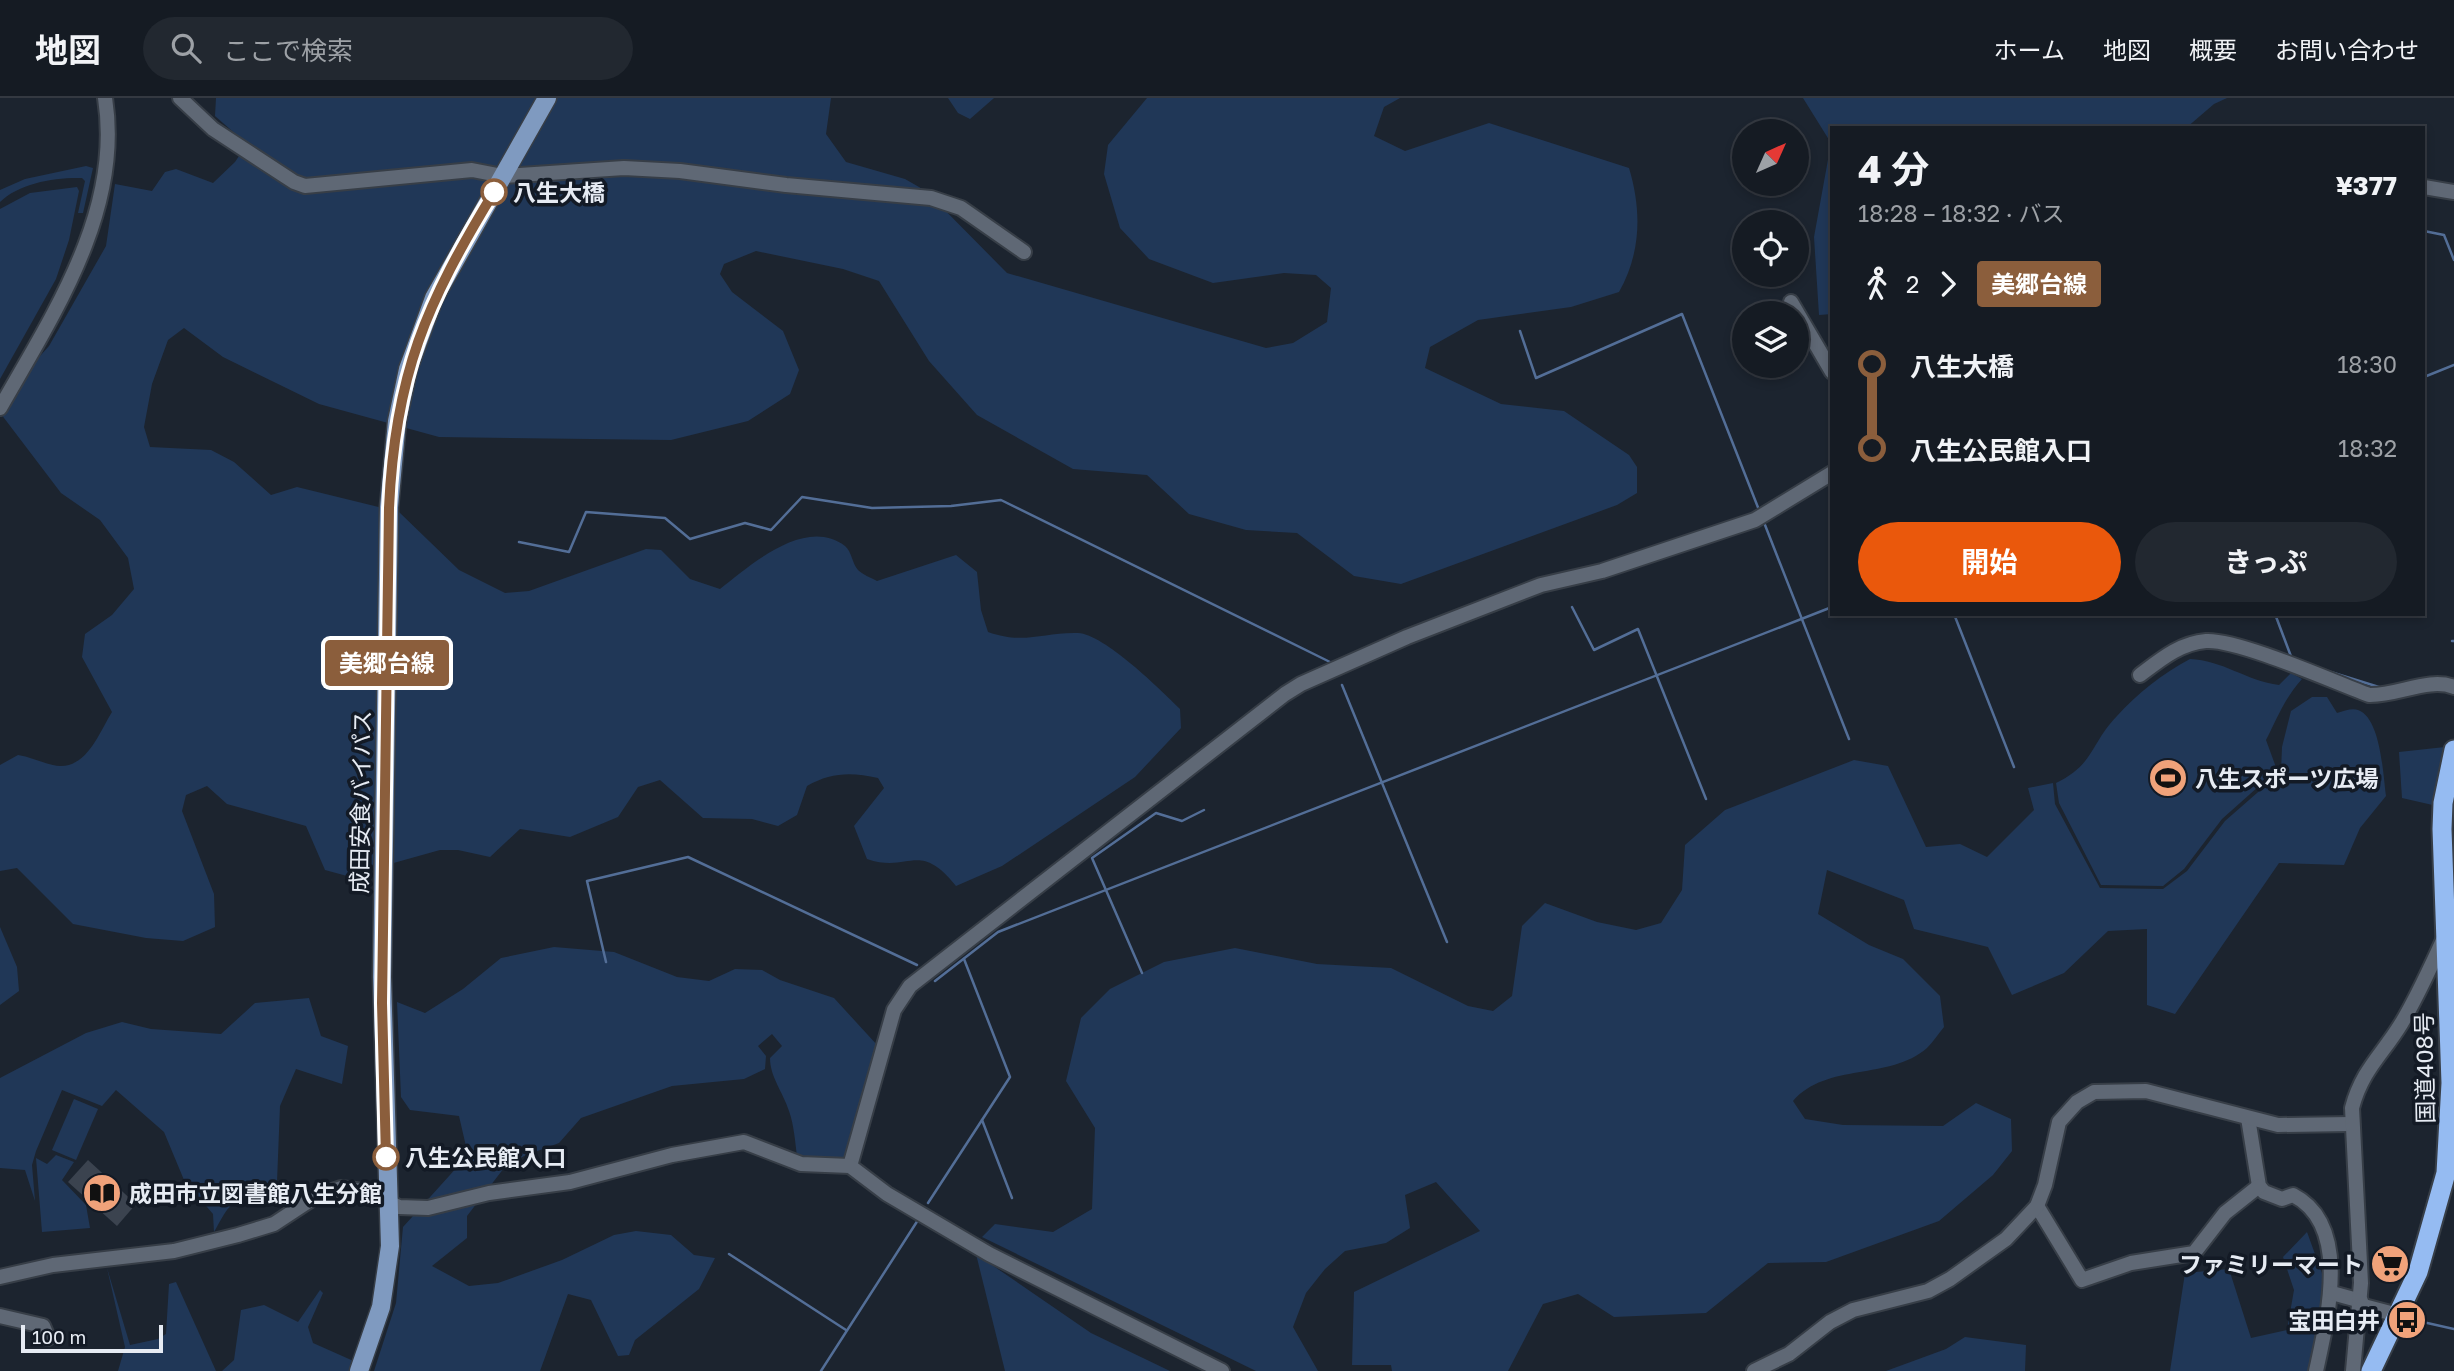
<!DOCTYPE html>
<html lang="ja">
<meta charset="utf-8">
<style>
:root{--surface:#151b23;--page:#222830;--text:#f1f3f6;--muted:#9da1a6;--line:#343941;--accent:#ea580c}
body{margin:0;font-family:"Golos Text","Noto Sans JP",sans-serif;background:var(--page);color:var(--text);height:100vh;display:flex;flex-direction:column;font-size:26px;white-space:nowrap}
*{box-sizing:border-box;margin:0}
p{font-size:23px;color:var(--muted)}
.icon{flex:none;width:38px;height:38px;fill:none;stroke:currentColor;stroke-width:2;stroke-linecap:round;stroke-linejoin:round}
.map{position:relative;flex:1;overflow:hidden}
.side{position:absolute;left:1830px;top:28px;width:595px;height:490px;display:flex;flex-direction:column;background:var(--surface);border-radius:0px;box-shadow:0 4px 10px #0003,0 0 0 2px var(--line)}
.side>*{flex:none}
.badge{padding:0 14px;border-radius:5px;font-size:24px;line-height:46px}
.needle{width:46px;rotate:45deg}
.buttons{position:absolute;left:1732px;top:21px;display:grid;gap:14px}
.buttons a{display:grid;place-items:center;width:77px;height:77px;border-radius:50%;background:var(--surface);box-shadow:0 4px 10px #0003,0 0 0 2px var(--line);font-size:35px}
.scale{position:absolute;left:21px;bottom:18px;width:142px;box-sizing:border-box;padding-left:7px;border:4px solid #e6ebf3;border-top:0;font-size:19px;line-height:24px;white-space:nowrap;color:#e6ebf3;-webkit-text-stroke:5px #131a25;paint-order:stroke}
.map>.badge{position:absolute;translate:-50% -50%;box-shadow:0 0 0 4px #fff}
.legs{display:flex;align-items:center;gap:10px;height:77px;padding:0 28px;font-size:23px}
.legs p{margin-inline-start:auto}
.overview{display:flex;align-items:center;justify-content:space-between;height:119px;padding:0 28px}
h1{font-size:38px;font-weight:700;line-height:52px}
.button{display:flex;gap:14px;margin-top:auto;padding:14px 28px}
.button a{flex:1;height:80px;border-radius:42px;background:var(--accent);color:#fff;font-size:28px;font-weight:700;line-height:80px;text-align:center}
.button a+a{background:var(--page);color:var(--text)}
ul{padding:0 28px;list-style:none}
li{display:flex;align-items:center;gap:24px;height:84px;font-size:26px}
li i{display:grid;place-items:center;width:10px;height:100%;margin:0 9px;background:currentColor}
li i::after{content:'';width:18px;height:18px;margin:-9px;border:5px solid;border-radius:50%;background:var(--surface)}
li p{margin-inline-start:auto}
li:first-child i{background:linear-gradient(#0000 50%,currentColor 0)}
li:last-child i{background:linear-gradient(currentColor 50%,#0000 0)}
header{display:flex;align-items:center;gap:42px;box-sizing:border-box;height:98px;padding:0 35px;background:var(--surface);border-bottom:2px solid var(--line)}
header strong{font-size:33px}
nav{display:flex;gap:38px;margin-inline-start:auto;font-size:24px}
.search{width:490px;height:63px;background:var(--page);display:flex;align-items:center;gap:18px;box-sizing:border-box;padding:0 24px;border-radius:38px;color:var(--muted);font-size:26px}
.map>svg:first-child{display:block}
.green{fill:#203757}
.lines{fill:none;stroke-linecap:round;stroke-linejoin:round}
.stream{stroke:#536e97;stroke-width:2.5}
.building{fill:#3b434f}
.minor-casing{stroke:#373e47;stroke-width:18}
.major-casing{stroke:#373e47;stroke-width:21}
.highway-casing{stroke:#373e47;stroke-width:23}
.minor{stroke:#5f6875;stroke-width:14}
.major{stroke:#7f9ac0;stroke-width:18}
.highway{stroke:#95bbf2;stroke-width:19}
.line-1-casing{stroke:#fff;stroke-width:16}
.line-1{stroke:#8b5e3c;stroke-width:10}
.stop-1-dot{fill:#fff;stroke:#8b5e3c;stroke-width:3.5}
.labels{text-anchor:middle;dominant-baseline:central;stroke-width:7;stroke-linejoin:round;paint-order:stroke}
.stop-label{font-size:23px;font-weight:bold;fill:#e6ebf3;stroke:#131a25;text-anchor:start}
.poi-label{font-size:23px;font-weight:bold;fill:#e6ebf3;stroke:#131a25;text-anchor:start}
.street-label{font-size:23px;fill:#e6ebf3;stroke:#131a25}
</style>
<header>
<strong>地図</strong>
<div class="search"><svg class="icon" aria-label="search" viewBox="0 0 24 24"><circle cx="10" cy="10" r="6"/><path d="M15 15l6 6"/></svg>ここで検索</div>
<nav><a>ホーム</a><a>地図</a><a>概要</a><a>お問い合わせ</a></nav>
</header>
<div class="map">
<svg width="2454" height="1273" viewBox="0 0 2454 1273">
<rect width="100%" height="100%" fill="#1c242f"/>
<g class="green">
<path d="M 216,0 L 831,0 L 826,36 L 846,64 L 905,81 L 926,93 L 1007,175 L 1266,250 L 1293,245 L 1327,224 L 1331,190 L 1316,177 L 1284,175 L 1213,185 L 1149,161 L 1120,130 L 1104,76 L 1108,47 L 1147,0 L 1400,0 L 1384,9 L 1374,38 L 1405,53 L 1489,25 L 1629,70 C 1642,113 1641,155 1619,194 L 1571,209 L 1478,222 L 1430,249 L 1425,270 L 1501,306 L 1564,313 L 1629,357 L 1637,369 L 1637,395 L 1617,407 L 1401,486 L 1354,478 L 1297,435 L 1246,432 L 1189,416 L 1147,377 L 1073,371 L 977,317 L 929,263 L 879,183 L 843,171 L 756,153 L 724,166 L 720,176 L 732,194 L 783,233 L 799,272 L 790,296 L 748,323 L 671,342 L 439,339 L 319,306 L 223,259 L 184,230 L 168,242 L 152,286 L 144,329 L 150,349 L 211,352 L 234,364 L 271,397 L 297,389 L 399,414 L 459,472 L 505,495 L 529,493 L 646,451 L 661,452 L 690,481 L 720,491 C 751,467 805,418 845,448 C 852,454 852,465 858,472 C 862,476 871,480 877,483 L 956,457 L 977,474 L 981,512 L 988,534 C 1024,547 1043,534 1078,535 C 1104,536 1161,592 1180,611 L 1181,630 L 1135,679 L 1002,768 L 956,788 C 918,741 910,776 867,761 L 854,728 L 884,690 L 878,680 C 852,674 831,674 807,688 L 797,717 L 778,728 L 752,721 L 703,720 L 660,682 L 638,689 L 618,719 L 570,739 L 520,731 L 490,759 L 458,752 L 440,752 L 347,778 L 325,772 L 306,728 L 227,706 L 207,688 L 186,697 L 182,713 L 214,796 L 215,829 L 183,843 L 146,840 L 73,826 L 17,770 L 0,773 L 0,667 L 18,657 C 32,659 48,668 61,668 C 88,668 100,633 112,614 L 82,559 L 85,536 L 112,517 L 134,491 L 128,460 L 100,422 L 61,395 L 1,316 L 14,287 L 49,248 L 106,148 L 115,86 L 152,93 L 165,74 L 176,71 L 213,85 L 235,64 L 247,46 L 215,18 Z"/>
<polygon points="948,0 994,0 970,21 958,15"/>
<polygon points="1803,0 2227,0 2214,6 2186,30 1832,30 1832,216 1819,217 1814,139 1831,45"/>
<path d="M 86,68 L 93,70 L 83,115 L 78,115 L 85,83 L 82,80 C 56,79 19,85 0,104 L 0,92 L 25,81 Z"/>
<polygon points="77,89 79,93 69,142 56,181 0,281 0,111 30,95"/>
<path d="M 2190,561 C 2222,562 2247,583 2279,587 L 2291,575 L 2302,581 C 2284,601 2278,619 2266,642 L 2277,672 L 2222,721 L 2184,771 L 2163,788 L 2101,787 L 2059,705 L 2056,685 C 2095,666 2090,646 2117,618 C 2138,595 2162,576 2190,561 Z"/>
<path d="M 2312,599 L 2327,599 L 2337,615 C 2344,613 2352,610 2358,612 C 2381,620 2383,677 2386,698 L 2360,730 L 2344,767 L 2279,765 L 2175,916 L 2147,907 L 2147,831 L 2108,833 L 2064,875 L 2012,897 L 1988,849 L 1914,831 L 1904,802 L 1827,772 L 1818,816 L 1869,847 L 1903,861 L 1940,898 L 1944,929 C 1938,936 1933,944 1927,950 C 1889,983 1827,964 1793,1003 L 1805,1021 L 1843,1027 L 1943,1028 L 1976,1005 L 2011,1021 L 2012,1053 L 1993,1077 L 1939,1123 L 1826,1164 L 1768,1165 L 1706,1215 L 1614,1219 L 1578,1196 L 1543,1206 L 1508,1273 L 1392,1273 L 1391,1267 L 1352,1267 L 1354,1194 L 1480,1133 L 1436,1084 L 1405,1097 L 1410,1130 L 1386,1145 L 1345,1153 L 1325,1171 L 1306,1195 L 1293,1229 L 1318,1273 L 1256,1273 L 982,1139 L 995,1126 L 1053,1134 L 1092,1111 L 1095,1030 L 1066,983 L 1081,920 L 1110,891 L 1164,864 L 1235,850 L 1317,866 L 1391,870 L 1468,908 L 1493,913 L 1512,898 L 1522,828 L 1545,805 L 1597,824 L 1636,832 L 1661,825 L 1682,792 L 1685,747 L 1725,712 L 1854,662 L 1888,668 L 1926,749 L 1960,746 L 1987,759 L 2034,712 L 2028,690 L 2053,685 L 2055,706 L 2100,790 L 2163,791 L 2187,773 L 2225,723 L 2281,674 L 2282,649 L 2291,613 Z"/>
<polygon points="2445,649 2437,708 2402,700 2399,654"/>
<polygon points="0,829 17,869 19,893 0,907"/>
<path d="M 554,849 L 614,854 L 677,879 L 709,883 L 735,871 L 762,872 L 780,882 L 834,900 L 878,948 L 849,1057 L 831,1065 L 797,1058 C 795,1043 794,1027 789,1013 C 783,994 770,979 770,960 L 782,948 L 772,936 L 758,948 L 766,958 L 765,971 L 744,981 L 672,988 L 581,1020 L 559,1045 L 524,1058 L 504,1070 L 467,1118 L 467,1140 L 432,1168 L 469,1188 L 498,1185 L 562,1162 L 614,1137 L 636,1133 L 671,1137 L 694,1157 L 715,1160 L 699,1191 L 635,1242 L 629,1257 L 618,1258 L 591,1202 L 568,1196 L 540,1273 L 374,1273 L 396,1205 L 403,1129 L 468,1057 L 459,1018 L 410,1012 L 401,999 L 397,904 L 425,915 L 463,891 L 501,860 Z"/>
<path d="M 309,900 L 321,938 L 348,948 L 342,986 L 296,971 L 280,1008 L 277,1084 L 259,1101 C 229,1100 228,1110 214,1134 L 213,1116 L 184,1082 L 164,1034 L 116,992 L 102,1008 L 62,992 L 36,1053 L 32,1067 L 35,1103 L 25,1072 L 0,1070 L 0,980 L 86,935 L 122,924 L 151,931 L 221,936 L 255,905 Z"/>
<polygon points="74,1001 98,1011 76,1062 52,1052"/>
<polygon points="56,1057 74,1064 62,1082 86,1107 90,1130 42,1134 36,1060 47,1066"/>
<polygon points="2307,1134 2327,1189 2309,1273 2170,1273 2185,1175 2229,1171 2251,1240 2287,1232 2294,1192 2283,1159"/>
<polygon points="976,1156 1091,1235 1170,1273 1005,1273"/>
<polygon points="107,1170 130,1247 158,1241 166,1236 169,1186 176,1184 216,1273 118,1273 125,1249"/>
<polygon points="320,1192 323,1195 308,1229 313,1245 358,1265 355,1273 222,1273 234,1262 241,1212 264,1207 298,1224"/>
<polygon points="1965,1239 2026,1247 2025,1273 1886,1273 1946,1251"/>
</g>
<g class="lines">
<g class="stream">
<polyline points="2424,133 2444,137 2454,162"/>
<polyline points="1520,233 1536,280 1682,216 1759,412"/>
<polyline points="2424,279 2454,267"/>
<polyline points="1765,427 1849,641"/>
<polyline points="519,444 569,454 586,414 665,420 690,441 745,425 771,432 802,399 872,410 951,408 1001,402 1330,564"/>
<polyline points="1572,509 1594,552 1638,531 1706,701"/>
<polyline points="1954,516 2014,669"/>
<polyline points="2275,516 2292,561"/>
<polyline points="2452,543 2454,543"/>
<polyline points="2321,571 2382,590"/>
<polyline points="1342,587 1447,844"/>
<polyline points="606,864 587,783 688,759 917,867"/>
<polyline points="1142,875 1092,760 1156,715 1182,723 1204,712"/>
<polyline points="935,883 998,834 1832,509"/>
<polyline points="982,1022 1012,1100"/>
<polyline points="928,1105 1010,979 964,861"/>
<polyline points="729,1156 846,1232"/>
<polyline points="2414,1222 2454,1231"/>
<polyline points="821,1273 918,1122"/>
</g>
</g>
<polygon class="building" points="88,1062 136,1106 117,1128 68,1084"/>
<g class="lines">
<defs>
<g id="minor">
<polyline points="180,0 213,31 294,84 305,88 472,72 503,78 624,70 680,73 786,87 931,100 961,110 1024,154"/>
<polyline points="2424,89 2454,94"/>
<polyline points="1791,204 1832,274"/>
<path d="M 0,310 C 53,217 123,112 105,0"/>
<path d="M 2140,577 C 2160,562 2180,545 2206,543 C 2238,541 2334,584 2369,597 C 2397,598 2429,579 2454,589"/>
<path d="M 2248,1020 L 2259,1088 L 2264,1094 L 2282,1101 L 2293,1097 C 2352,1127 2327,1222 2316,1273"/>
<polyline points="850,1068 894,912 910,888 1285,596 1301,586 1407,539 1541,487 1602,473 1755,422 1832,375"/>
<polyline points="2037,1108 2082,1182 2131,1165 2194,1155 2225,1115 2259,1088"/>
<polyline points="0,1179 53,1167 174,1153 238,1137 274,1126 315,1099 341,1090 362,1093 399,1109 428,1110 489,1095 570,1084 672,1057 744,1044 801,1066 850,1068 887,1096 989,1156 1222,1273"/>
<polyline points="2332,1195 2361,1203"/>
<polyline points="2360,1207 2398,1217"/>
<polyline points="0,1218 43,1228 48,1240"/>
<polyline points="1754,1273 1789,1256 1830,1224 1853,1212 1928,1193 1950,1181 2006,1141 2037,1108 2045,1087 2059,1024 2077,1004 2094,994 2146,993 2278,1027 2351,1026"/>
<path d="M 2353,1273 L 2361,1185 L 2352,1010 C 2362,972 2382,957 2401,926 C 2418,898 2431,868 2445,838"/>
</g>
<polyline id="major" points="359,1273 381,1209 390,1148 382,879 389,409 397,323 408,271 434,200 547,0"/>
<polyline id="highway" points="2371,1273 2418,1174 2446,1075 2451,985 2442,731 2443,705 2454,652"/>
</defs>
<use href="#minor" class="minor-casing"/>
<use href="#major" class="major-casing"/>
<use href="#highway" class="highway-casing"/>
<use href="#minor" class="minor"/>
<use href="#major" class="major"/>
<use href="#highway" class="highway"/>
</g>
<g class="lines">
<defs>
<path id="line-1" d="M 386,1059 L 382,905 L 389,410 C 395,276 426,206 494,94"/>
</defs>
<use href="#line-1" class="line-1-casing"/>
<use href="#line-1" class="line-1"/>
</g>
<defs>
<symbol id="stadium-disc" viewBox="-11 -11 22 22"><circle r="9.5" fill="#f0a27a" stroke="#131a25"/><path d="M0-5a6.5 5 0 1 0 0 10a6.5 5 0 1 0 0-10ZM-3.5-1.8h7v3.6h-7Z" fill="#111"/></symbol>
<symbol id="library-disc" viewBox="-11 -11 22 22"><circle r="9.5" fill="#f0a27a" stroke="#131a25"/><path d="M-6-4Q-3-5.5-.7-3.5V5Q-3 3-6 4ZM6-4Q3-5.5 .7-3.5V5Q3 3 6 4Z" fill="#111"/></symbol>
<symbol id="supermarket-disc" viewBox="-11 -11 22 22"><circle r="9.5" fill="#f0a27a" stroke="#131a25"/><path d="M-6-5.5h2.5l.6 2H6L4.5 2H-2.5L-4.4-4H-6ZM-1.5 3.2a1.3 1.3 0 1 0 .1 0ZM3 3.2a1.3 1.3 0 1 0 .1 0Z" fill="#111"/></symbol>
<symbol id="bus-disc" viewBox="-11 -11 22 22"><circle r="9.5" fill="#f0a27a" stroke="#131a25"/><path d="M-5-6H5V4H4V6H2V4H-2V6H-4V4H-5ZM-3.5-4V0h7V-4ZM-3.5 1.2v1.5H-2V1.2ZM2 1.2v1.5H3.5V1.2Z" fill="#111"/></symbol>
</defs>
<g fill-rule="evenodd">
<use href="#stadium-disc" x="2146" y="658" width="44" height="44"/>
<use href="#library-disc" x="80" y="1073" width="44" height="44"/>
<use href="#supermarket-disc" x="2368" y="1144" width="44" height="44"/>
<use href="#bus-disc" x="2385" y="1200" width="44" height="44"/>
</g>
<g class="stop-1-dot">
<circle cx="494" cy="94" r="12"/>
<circle cx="386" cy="1059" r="12"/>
</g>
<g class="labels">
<g class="stop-label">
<text x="513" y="94">八生大橋</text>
<text x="405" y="1059">八生公民館入口</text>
</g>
<g class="poi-label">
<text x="2195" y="680">八生スポーツ広場</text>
<text x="129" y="1095">成田市立図書館八生分館</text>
<text x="2363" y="1166" text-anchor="end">ファミリーマート</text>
<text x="2380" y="1222" text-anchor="end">宝田白井</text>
</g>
<g class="street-label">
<text transform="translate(360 704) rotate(-89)">成田安食バイパス</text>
<text transform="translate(2424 970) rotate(-91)">国道408号</text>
</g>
</g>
</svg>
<div class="buttons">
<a><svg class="needle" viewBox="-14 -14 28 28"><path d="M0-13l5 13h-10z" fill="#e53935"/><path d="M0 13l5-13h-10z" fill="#9da1a6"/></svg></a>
<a><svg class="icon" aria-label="locate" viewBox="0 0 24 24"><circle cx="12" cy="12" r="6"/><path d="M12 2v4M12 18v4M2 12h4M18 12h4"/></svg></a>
<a><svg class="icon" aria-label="layers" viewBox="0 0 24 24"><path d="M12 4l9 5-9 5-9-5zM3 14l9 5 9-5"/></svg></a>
</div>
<div class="scale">100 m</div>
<b class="badge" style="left:387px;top:565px;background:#8b5e3c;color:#fff">美郷台線</b>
<section class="side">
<div class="overview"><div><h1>4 分</h1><p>18:28 – 18:32 · バス</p></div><b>¥377</b></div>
<div class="legs"><svg class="icon" aria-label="walk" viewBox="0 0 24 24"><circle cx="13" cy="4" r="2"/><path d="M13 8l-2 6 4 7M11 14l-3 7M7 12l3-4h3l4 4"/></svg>2<svg class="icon" aria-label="forward" viewBox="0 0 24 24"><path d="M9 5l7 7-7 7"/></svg><b class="badge" style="background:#8b5e3c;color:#fff">美郷台線</b></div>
<ul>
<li><i style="color:#8b5e3c"></i><b>八生大橋</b><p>18:30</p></li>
<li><i style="color:#8b5e3c"></i><b>八生公民館入口</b><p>18:32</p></li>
</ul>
<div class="button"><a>開始</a><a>きっぷ</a></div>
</section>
</div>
